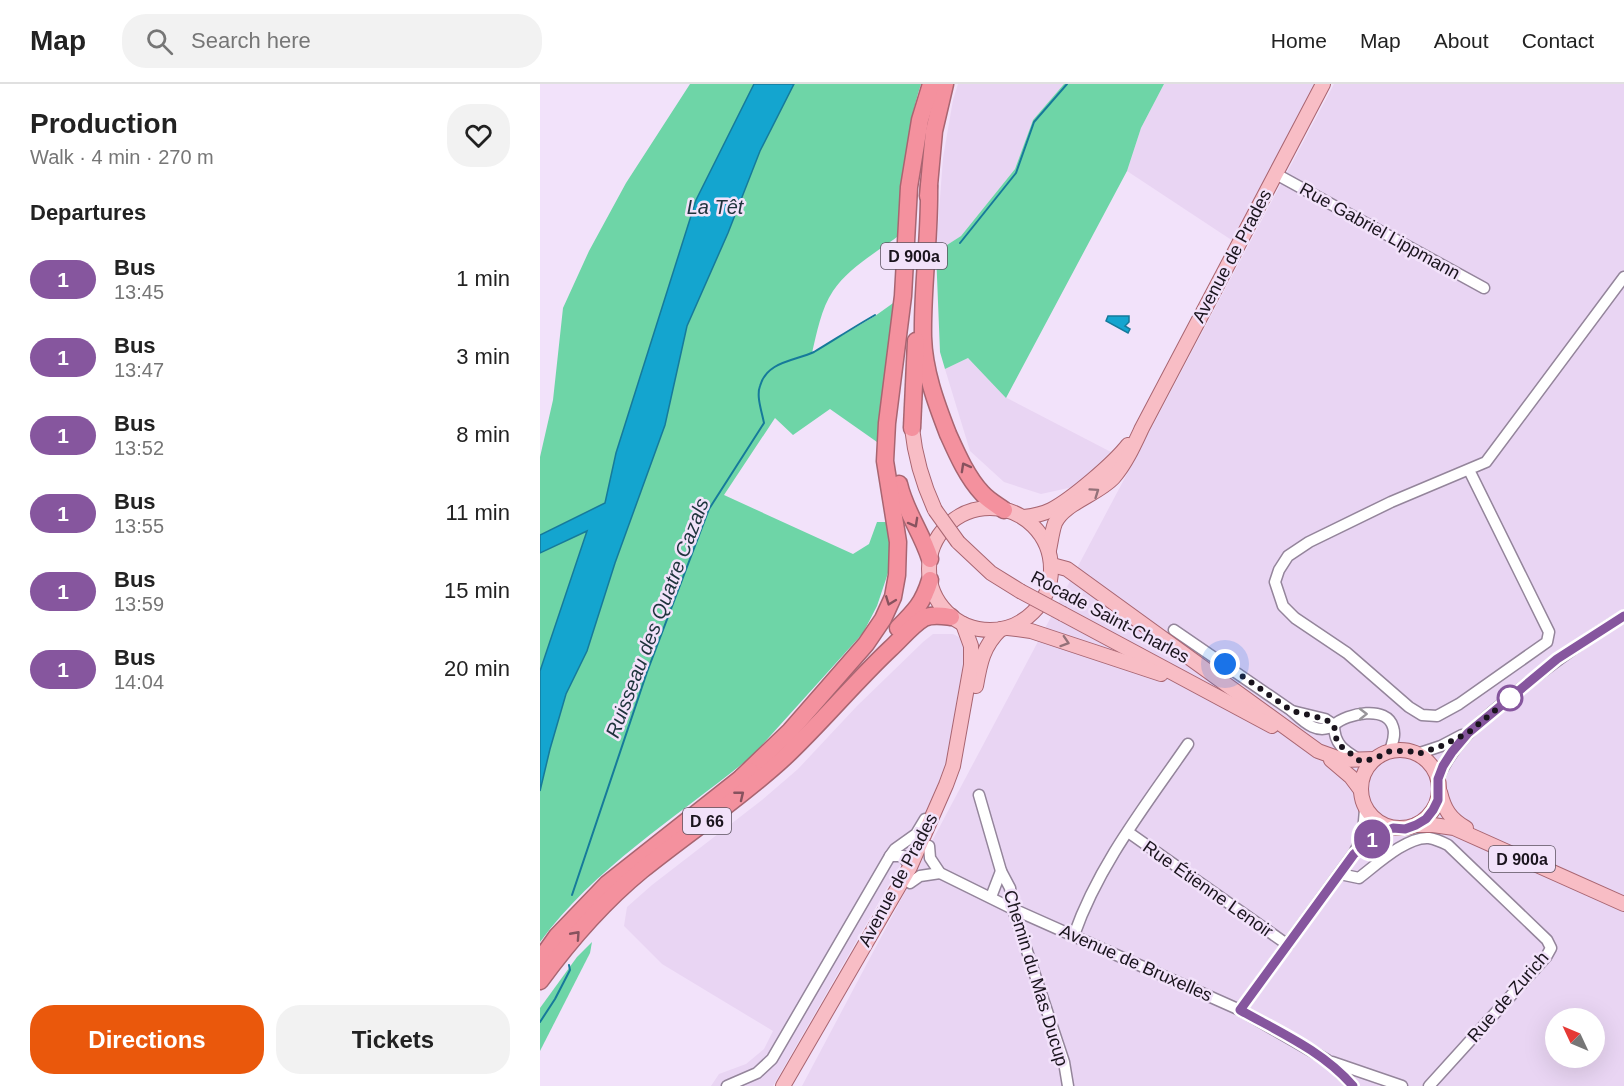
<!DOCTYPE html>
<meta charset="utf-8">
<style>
:root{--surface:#fff;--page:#f2f2f2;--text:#222;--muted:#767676;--line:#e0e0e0;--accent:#ea580c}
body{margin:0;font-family:Arial,sans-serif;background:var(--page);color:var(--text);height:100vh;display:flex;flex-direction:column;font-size:22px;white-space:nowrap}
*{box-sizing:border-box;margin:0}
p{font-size:20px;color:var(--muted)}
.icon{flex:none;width:33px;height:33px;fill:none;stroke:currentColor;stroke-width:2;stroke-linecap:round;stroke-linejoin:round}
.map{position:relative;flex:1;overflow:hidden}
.sheet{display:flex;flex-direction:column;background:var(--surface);width:540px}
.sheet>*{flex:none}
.badge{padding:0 12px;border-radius:20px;font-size:21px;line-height:39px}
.needle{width:39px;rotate:314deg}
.fabs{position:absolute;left:1005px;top:924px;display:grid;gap:12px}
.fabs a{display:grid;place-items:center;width:60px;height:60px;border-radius:50%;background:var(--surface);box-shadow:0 6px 24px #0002;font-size:30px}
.you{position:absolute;width:30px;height:30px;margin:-15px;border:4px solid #fff;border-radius:50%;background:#1a73e8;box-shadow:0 0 0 9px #1a73e833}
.map>.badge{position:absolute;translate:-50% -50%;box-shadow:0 0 0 3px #fff}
h2{padding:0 30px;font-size:22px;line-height:54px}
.round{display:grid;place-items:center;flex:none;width:63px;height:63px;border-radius:24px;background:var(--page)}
.headline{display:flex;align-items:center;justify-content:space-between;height:102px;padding:0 30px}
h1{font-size:28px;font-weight:700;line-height:45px}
.action{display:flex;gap:12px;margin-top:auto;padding:12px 30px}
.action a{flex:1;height:69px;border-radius:24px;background:var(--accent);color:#fff;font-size:24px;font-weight:700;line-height:69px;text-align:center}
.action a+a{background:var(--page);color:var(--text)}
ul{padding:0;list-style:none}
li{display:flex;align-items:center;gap:18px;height:78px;padding:0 30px}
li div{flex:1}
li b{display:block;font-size:22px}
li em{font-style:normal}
li .badge{min-width:66px;font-weight:700;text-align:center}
header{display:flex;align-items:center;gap:36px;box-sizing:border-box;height:84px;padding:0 30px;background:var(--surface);border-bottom:2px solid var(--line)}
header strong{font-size:28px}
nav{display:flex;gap:33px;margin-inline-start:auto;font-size:21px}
.search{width:420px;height:54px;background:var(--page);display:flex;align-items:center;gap:15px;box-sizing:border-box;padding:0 21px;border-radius:24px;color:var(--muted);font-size:22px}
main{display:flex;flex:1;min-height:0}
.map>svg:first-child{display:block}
.built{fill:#e9d5f3;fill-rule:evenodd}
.green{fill:#6ed5a7}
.water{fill:#14a5cf;stroke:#167a9a;stroke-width:1.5}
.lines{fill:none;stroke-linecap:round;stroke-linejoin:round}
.stream{stroke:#167a9a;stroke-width:2}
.minor-casing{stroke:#94859b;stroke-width:13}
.major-casing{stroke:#a86571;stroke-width:16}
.highway-casing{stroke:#a86571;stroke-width:19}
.minor{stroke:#fff;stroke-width:10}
.major{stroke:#f8bdc5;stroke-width:14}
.highway{stroke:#f4919e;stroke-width:16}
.major-bridge-casing{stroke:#a86571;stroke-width:16;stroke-linecap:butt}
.major-bridge{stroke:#f8bdc5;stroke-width:14}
.oneway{stroke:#87525e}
.oneway2{stroke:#947179}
.oneway3{stroke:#989599}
.line-casing{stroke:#fff;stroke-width:14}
.line{stroke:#86569e;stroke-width:9}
.walk{stroke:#1a141d;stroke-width:6;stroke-dasharray:0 10.8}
.stop-dot{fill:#fff;stroke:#86569e;stroke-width:3}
.labels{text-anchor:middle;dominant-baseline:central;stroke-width:5;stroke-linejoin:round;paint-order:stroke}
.shield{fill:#f2e2fa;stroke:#5b525f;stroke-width:1.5}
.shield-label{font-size:16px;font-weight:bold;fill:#1a141d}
.street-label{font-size:18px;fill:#1a141d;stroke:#f2e2fa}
.water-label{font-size:20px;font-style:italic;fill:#1e333c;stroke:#f2e2fa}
</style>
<header>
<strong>Map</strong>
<div class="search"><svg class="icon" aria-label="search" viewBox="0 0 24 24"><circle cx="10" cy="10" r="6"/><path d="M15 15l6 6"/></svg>Search here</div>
<nav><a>Home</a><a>Map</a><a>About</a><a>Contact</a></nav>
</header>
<main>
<section class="sheet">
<div class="headline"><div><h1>Production</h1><p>Walk · 4 min · 270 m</p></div><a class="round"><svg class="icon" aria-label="heart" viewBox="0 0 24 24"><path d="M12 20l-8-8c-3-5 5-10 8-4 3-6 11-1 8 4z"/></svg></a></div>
<h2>Departures</h2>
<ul>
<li><span class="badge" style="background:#86569e;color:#fff">1</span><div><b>Bus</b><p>13:45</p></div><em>1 min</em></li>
<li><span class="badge" style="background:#86569e;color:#fff">1</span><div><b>Bus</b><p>13:47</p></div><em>3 min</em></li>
<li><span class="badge" style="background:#86569e;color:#fff">1</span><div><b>Bus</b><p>13:52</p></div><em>8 min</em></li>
<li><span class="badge" style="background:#86569e;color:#fff">1</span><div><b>Bus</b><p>13:55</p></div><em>11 min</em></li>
<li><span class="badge" style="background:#86569e;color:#fff">1</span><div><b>Bus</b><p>13:59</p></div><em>15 min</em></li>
<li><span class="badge" style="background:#86569e;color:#fff">1</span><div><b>Bus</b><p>14:04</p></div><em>20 min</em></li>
</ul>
<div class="action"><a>Directions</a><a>Tickets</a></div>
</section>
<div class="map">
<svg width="1084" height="1002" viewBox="0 0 1084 1002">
<rect width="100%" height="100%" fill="#f2e2fa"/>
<g class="built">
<polygon points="418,0 524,0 493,36 475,85 421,152 396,168 403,74 413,16"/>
<polygon points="624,0 776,0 693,157 587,87 601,44"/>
<path d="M 794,0 L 1084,0 L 1084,1002 L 262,1002 ZM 1016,934 L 1054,934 L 1054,974 L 1016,974 Z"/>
<polygon points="428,274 467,314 571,368 533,403 501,410 464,398 430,367 405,285"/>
<polygon points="393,550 413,550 419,553 423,563 423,580 406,680 373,759 233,1002 171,1002 179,990 206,980 224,965 233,947 122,880 84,842 87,823 112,801 222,716 258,685 317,622 383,558"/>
</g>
<g class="green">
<polygon points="150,0 214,0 156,116 76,369 65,419 0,451 0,373 13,316 23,224 49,167 86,99"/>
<path d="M 254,0 L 381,0 C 365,48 364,99 361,150 C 339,167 309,183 293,207 C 281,225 277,248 272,269 L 335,232 L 356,217 L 337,358 L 290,325 L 253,351 L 235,334 L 184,411 L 313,470 L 329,460 L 337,438 L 349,438 L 351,480 L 337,522 L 323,549 L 212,672 C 140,731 56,782 0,858 L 0,707 L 10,665 L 26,610 L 47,567 L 75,479 L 125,341 L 147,242 L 188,149 L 220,67 Z"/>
<polygon points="524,0 624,0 601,44 587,87 466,314 428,274 405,285 400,268 396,168 421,152 475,85 493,36"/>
<polygon points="48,446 0,587 0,469"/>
<polygon points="52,858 50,869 0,967 0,924 37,873"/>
</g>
<g class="water">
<polygon points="214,0 254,0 220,67 188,149 147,242 125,341 75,479 47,567 26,610 10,665 0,707 0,587 47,447 0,469 0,451 65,419 76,369 156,116"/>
<polygon points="568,232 589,232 589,238 585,242 590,245 588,249 566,237"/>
</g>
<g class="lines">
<g class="stream">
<polyline points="420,159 476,89 494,38 527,0"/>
<path d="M 32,811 L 107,588 L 169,425 L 224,339 C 222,328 216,312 220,302 C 227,277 255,277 274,268 C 294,256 314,243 335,231"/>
<polyline points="0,938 15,915 30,886 29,881"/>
</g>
<defs>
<g id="minor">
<polyline points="736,90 944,204"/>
<polyline points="929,386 1009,548 1007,558 919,620 897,632 882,631 869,623 807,569 755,534 743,522 735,498 739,486 748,472 769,458 851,418 946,378 1084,193"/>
<polyline points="634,546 752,627"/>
<path d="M 752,627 L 785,635 L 794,641 C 778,652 764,638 752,627 Z"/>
<polyline points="877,670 901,662 922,651"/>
<path d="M 820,676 C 805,667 794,661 794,641 C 807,629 847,621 853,643 C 856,652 852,659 850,667"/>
<path d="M 898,695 C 913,657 944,635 974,610 C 1009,582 1045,555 1084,532"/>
<polyline points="439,711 461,787 470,804 473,825 524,978 528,1002"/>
<polyline points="588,748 748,861"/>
<polyline points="389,762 390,774 400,789 473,825 700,926 787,976 813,1002"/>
<polyline points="819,765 835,752 853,744"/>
<polyline points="350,772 363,772 370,783"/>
<path d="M 800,790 L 819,794 C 836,781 867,752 889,754 C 895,755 902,758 908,761 L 1007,856 L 1011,864 L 1006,873 L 889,1002"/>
<polyline points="370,799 380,792 400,789"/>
<polyline points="451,813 461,787"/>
<path d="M 534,851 C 559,780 606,721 648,660"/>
<path d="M 700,926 L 814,769 C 823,754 824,742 825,724"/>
<polyline points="792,978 862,1002"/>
<polyline points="187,1002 217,989 232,975 350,772 355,765 376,750 385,735"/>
</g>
<g id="major">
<path d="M 372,344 C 375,373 383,400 395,426"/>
<circle cx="450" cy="485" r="61"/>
<path d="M 484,433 C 493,432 503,430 511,426 C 532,415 574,379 588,361"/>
<polyline points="418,458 451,489 480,507"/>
<path d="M 509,466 C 511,457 512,447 515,439 C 524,419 559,410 574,393 C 586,379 594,361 602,344 L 783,0"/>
<polyline points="512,481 527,485 778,667 803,676 834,675"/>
<polyline points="523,530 732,642"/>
<polyline points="468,544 491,547 621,590"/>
<path d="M 436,602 C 440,579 443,562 461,545"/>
<circle cx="860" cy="705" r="39"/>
<polyline points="791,676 811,693 820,705"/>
<path d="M 900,708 C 904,725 910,735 926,744"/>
<polyline points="876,741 893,741 914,744 1084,820"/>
<polyline points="243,1002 370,783 406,701 413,682 431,581 431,562 423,540"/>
</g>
<g id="highway">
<path d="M 389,102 C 390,153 382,203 383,253 C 384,287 396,319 408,350 C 417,370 427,393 442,409 C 448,416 457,421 464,426"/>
<polyline points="388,112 394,47 405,0"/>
<polyline points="372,344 376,257"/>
<path d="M 359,400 C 365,427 382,449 390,475"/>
<path d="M 358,544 C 375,527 383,519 390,496"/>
<polyline points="202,693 250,647 326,560 343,535 353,513 357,491 358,458 345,377 347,339 363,212 369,103 380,36 391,0"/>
<polyline points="0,876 17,852 67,800 210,687"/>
<path d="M 0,897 C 30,856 63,818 102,786 C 149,748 201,714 245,673 C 282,638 314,599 350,565 C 361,555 372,541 384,534 C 393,530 403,532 411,533"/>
</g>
</defs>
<use href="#minor" class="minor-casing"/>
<use href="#major" class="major-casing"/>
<use href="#highway" class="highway-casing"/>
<use href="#minor" class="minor"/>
<use href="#major" class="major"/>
<use href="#highway" class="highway"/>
<defs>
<g id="major-bridge">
<polyline points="395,426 418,458"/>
<polyline points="480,507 523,530"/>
</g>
</defs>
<use href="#major-bridge" class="major-bridge-casing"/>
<use href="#major-bridge" class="major-bridge"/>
</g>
<defs><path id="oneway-chevron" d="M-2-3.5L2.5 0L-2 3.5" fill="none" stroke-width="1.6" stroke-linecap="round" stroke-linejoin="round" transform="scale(1.5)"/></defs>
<g class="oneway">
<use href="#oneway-chevron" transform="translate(425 383) rotate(-119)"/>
<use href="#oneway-chevron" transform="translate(374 439) rotate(61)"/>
<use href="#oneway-chevron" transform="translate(350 517) rotate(111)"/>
<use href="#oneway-chevron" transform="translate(200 711) rotate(-39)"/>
<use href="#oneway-chevron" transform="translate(36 851) rotate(-48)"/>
</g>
<g class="oneway2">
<use href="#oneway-chevron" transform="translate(555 408) rotate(-35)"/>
<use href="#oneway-chevron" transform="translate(525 558) rotate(18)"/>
</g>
<use class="oneway3" href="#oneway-chevron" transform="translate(823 630) rotate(-1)"/>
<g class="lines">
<defs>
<path id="line" d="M 813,1002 C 783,967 739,948 700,926 L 814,770 L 836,752 L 853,744 L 865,745 L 876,741 L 886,735 L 893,726 L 898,716 L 898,695 L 903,682 L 912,668 L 928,649 L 1017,575 L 1084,532"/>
</defs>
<use href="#line" class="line-casing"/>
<use href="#line" class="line"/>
<polyline class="walk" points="685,580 752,627 785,635 794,641 797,659 820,677 834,675 850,667 869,667 878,670 901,662 928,649 970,614"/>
</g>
<circle class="stop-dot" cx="970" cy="614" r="12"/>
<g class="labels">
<g class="shield">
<rect x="341" y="159" width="66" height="26" rx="4.5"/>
<rect x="143" y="724" width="48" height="26" rx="4.5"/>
<rect x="949" y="762" width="66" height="26" rx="4.5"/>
</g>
<g class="shield-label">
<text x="374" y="172">D 900a</text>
<text x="167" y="737">D 66</text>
<text x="982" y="775">D 900a</text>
</g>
<g class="street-label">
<text transform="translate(840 147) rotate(29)">Rue Gabriel Lippmann</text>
<text transform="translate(692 172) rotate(-62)">Avenue de Prades</text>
<text transform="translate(570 533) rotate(28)">Rocade Saint-Charles</text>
<text transform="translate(358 796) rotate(-62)">Avenue de Prades</text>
<text transform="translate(668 805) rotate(35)">Rue Étienne Lenoir</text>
<text transform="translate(596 879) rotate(24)">Avenue de Bruxelles</text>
<text transform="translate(496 894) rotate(73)">Chemin du Mas Ducup</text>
<text transform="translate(968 913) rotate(-49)">Rue de Zurich</text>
</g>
<g class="water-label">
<text x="175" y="123">La Têt</text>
<text transform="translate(117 534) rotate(-69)">Ruisseau des Quatre Cazals</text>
</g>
</g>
</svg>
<div class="fabs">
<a><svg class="needle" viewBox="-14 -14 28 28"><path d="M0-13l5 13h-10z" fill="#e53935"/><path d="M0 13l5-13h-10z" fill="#767676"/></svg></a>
</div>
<div class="you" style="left:685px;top:580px"></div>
<b class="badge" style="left:832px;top:755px;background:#86569e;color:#fff">1</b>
</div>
</main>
